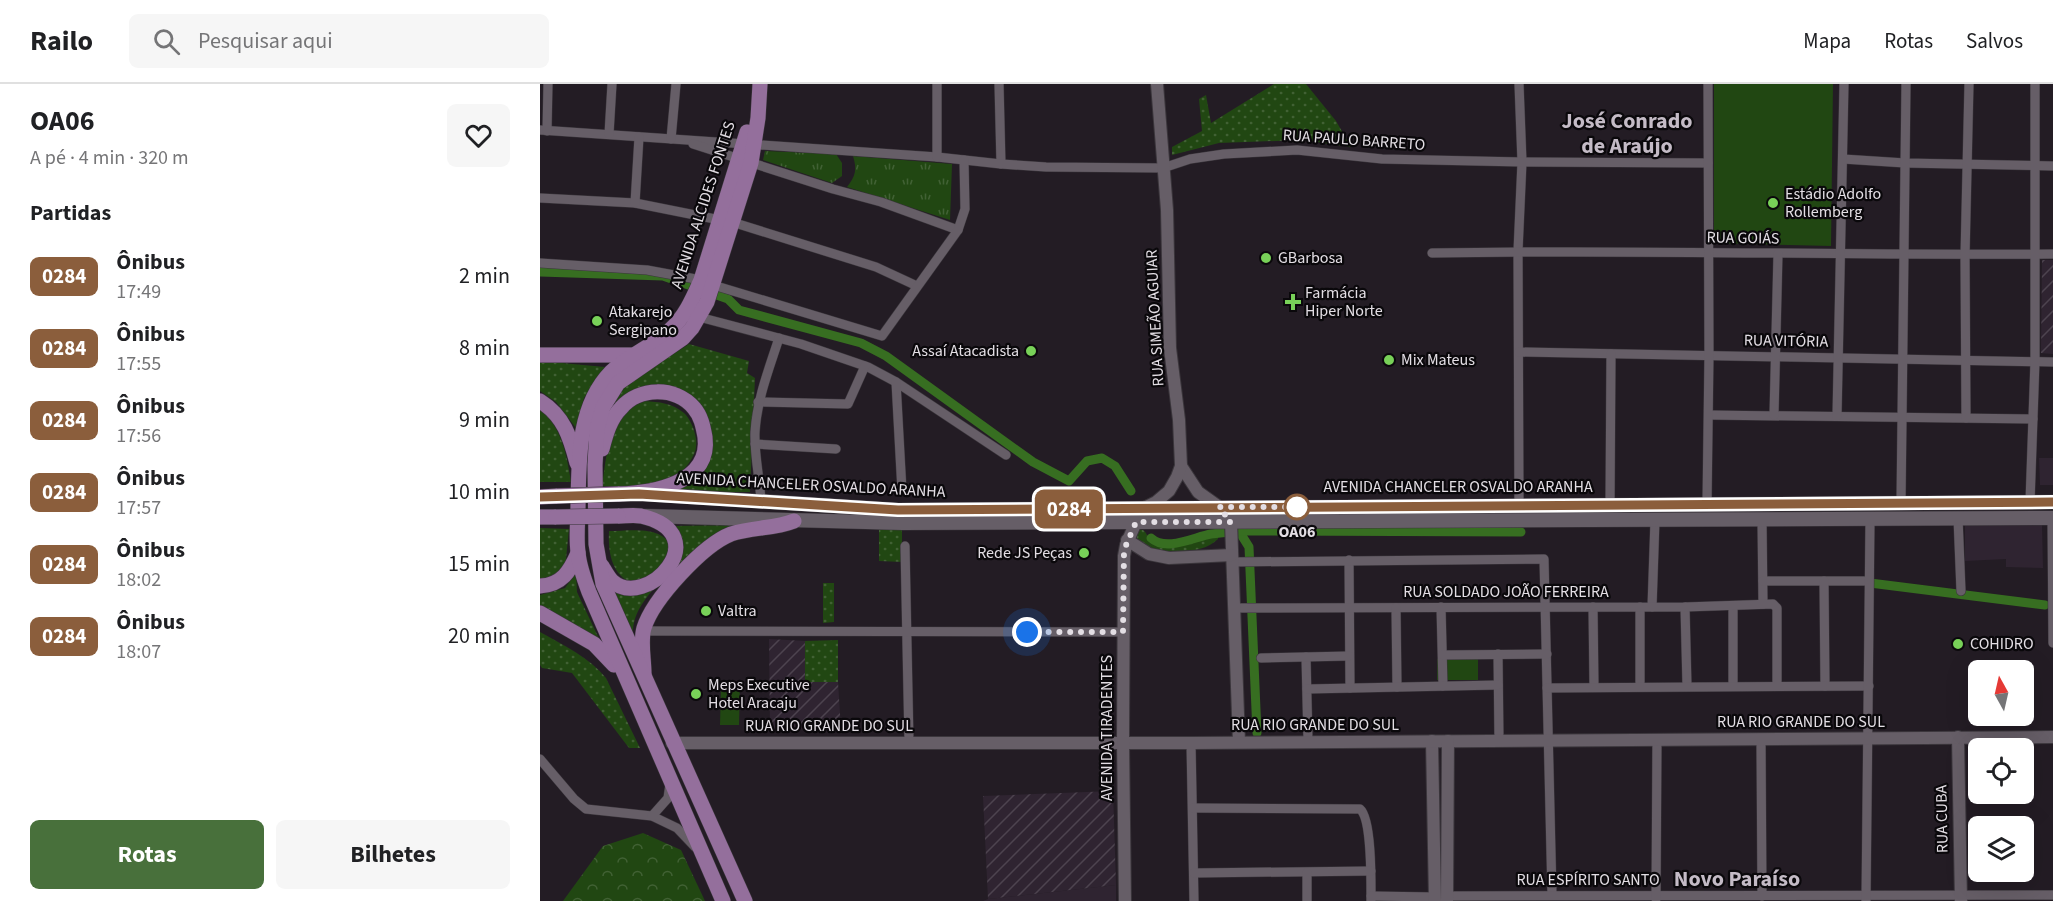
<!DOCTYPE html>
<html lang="pt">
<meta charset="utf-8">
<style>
:root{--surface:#fff;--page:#f6f6f6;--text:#202124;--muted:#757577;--line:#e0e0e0;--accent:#48703b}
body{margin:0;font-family:"Source Sans 3",sans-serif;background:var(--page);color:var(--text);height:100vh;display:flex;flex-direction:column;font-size:22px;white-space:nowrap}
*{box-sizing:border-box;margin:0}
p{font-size:20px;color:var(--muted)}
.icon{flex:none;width:33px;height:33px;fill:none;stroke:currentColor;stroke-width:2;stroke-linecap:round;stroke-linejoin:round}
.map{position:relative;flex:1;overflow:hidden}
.sheet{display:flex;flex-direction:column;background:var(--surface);width:540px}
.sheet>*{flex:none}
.badge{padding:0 12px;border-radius:9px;font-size:21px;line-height:39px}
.needle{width:39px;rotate:352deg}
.fabs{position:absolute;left:1428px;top:576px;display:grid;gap:12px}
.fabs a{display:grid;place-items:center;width:66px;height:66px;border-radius:9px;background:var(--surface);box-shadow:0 6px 24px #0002;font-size:30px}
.you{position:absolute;width:30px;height:30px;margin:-15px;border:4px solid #fff;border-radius:50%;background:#1a73e8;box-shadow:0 0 0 9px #1a73e833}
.map>.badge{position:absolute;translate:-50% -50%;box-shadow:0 0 0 3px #fff}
h2{padding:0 30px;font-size:22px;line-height:54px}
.round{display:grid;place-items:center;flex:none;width:63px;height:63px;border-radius:9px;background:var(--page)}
.head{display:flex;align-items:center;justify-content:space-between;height:102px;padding:0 30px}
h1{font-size:28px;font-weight:700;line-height:45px}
.primary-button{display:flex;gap:12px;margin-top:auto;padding:12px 30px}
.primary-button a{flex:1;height:69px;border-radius:9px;background:var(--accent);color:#fff;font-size:24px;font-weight:700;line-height:69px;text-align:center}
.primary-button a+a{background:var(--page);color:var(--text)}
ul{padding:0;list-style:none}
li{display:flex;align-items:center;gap:18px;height:72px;padding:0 30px}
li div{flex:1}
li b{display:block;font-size:22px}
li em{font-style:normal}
li .badge{min-width:66px;font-weight:700;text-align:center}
header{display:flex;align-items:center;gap:36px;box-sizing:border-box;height:84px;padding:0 30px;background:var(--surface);border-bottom:2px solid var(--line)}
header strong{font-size:28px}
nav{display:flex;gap:33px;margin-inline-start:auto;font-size:21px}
.search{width:420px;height:54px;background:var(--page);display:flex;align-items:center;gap:15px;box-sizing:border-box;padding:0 21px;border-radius:9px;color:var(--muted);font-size:22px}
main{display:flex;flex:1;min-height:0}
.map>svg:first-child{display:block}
.built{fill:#2f2431}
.industrial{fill:url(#industrial-furrows)}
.grass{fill:url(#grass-dots)}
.forest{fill:url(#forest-crowns)}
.park{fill:url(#park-tufts)}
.garden{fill:#214712}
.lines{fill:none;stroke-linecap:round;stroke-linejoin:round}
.canal{stroke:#376e21;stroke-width:9}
.minor-casing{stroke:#3b363c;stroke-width:10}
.tertiary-casing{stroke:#3b363c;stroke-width:14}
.secondary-casing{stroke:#3b363c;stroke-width:15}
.primary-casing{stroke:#3b363c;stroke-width:16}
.minor{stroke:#665e67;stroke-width:9}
.tertiary{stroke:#665e67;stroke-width:12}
.secondary{stroke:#665e67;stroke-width:14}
.primary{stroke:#946f9c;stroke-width:15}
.primary-bridge-casing{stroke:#3b363c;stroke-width:16;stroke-linecap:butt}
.primary-bridge{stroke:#946f9c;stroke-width:15}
.line-casing{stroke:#fff;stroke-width:14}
.line{stroke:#8b5e3c;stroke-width:9}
.walk{stroke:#e3dee4;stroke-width:6;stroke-dasharray:0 10.8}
.poi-dot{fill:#78d158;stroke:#0a080b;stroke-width:2}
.stop-dot{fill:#fff;stroke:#8b5e3c;stroke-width:3}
.labels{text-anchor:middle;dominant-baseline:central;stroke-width:4.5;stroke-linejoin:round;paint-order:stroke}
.street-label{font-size:16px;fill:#e3dee4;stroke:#0a080b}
.poi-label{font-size:16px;fill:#e3dee4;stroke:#0a080b;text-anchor:start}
.stop-label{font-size:16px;font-weight:bold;fill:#e3dee4;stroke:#0a080b}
.district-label{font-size:22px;font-weight:bold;fill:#c4bbc6;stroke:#0a080b}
</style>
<header>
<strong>Railo</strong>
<div class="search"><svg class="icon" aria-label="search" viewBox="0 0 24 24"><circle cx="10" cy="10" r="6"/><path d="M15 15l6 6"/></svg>Pesquisar aqui</div>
<nav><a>Mapa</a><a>Rotas</a><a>Salvos</a></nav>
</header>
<main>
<section class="sheet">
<div class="head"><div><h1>OA06</h1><p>A pé · 4 min · 320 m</p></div><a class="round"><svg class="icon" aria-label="heart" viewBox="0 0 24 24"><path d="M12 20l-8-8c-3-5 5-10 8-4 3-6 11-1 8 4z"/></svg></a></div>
<h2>Partidas</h2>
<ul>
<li><span class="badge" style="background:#8b5e3c;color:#fff">0284</span><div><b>Ônibus</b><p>17:49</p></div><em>2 min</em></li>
<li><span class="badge" style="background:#8b5e3c;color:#fff">0284</span><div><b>Ônibus</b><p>17:55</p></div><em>8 min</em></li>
<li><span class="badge" style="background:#8b5e3c;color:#fff">0284</span><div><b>Ônibus</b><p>17:56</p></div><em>9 min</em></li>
<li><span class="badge" style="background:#8b5e3c;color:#fff">0284</span><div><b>Ônibus</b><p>17:57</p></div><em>10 min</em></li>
<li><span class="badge" style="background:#8b5e3c;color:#fff">0284</span><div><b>Ônibus</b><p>18:02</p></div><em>15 min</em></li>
<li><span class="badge" style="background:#8b5e3c;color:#fff">0284</span><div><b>Ônibus</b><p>18:07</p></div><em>20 min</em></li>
</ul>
<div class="primary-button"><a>Rotas</a><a>Bilhetes</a></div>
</section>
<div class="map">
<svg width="1513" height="817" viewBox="0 0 1513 817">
<defs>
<pattern id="industrial-furrows" width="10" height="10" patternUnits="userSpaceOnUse" patternTransform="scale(1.5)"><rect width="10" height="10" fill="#2f2431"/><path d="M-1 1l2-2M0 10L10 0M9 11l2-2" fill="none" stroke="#4d434f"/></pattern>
<pattern id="grass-dots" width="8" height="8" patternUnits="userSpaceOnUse" patternTransform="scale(1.5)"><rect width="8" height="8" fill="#214712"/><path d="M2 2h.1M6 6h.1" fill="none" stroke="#416134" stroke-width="1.8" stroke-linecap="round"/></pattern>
<pattern id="forest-crowns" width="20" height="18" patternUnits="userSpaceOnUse" patternTransform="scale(1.5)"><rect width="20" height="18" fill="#214712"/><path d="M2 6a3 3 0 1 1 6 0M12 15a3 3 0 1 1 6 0" fill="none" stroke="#416134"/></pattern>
<pattern id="park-tufts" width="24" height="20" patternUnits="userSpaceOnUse" patternTransform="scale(1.5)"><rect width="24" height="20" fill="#214712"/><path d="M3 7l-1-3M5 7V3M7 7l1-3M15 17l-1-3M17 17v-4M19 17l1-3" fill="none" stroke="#416134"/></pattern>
</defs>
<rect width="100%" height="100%" fill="#231c24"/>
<g class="built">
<polygon points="1499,374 1513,374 1513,401 1500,401"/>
<polygon points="1502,440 1503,484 1466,483 1466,475 1425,477 1425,441"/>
<polygon points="576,801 576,817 443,817 448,815"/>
</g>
<g class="industrial">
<polygon points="1502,176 1513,176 1513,270 1501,269"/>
<polygon points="229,555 265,557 265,598 298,598 301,646 230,645"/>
<polygon points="573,707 576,801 448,815 443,712"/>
</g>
<g class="grass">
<polygon points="734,0 766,0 796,37 811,63 762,56 679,59 632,71 632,63 662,47 659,15 666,11 671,39"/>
<polygon points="149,260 209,277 207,289 215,294 210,408 135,408 164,385 153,317 97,305 74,320 67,337 64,333 82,303"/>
<polygon points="0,277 65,283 44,314 36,344 16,318 0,307"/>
<path d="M 105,317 C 119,318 132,319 144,329 C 151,335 158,353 156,363 C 155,374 141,391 131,396 C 111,406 83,402 62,402 C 66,377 67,349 84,329 C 89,324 98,320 105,317 Z"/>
<path d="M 0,324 C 22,345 26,368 31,398 L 0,398 Z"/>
<path d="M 195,441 C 166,455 152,466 131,489 L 130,442 Z"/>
<polygon points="362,443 362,478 339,477 339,444"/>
<polygon points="0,444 29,445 25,485 16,493 0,495"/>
<path d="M 594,445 L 603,446 C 607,449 608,454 611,458 C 624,469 658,456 673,452 L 678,452 L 678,455 C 660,473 624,467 602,464 L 590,447 Z"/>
<path d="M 69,447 C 89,447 121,441 131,462 L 122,491 L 89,498 C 71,488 68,467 69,447 Z"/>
<polygon points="36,489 37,508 62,561 0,524 0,511 25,504"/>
<polygon points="283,499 294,499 294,538 283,539"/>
<path d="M 115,503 C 97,525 91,535 93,563 L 67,505 C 84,512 97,507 115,503 Z"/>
<path d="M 0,548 C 23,561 49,573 66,594 L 100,664 L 89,664 L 32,589 L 2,584 L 0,581 Z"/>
<polygon points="298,556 298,598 265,598 265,557"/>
</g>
<polygon class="forest" points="103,749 141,766 165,817 23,817 63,762"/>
<g class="park">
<polygon points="225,67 296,70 302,79 302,92 292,99 223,76"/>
<path d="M 313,72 L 412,80 L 410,136 L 307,103 C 316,92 317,85 313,72 Z"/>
</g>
<g class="garden">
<polygon points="1174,0 1293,0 1291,162 1174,159"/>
<rect x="897" y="575" width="41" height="21"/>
<polygon points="181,601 200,602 199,641 180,641"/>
</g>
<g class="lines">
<g class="canal">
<polyline points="0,188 123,192 188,215 199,226 321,259 346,272 493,378 529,397 547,377 562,374 575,382 591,407"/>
<polyline points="699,447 709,463 717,649"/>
<path d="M 611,454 C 626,468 654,453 671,450 C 680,449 690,448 699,447 L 981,448"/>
<polyline points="1330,499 1505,521"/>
</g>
<defs>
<g id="minor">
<polyline points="459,0 461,80"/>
<polyline points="979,0 982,78 978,167 979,422"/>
<polyline points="0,46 397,73 461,80 506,83 623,84 650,75 684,70 757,66 842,75 982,78 1168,79"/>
<polyline points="7,47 8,0"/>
<polyline points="69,50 72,0"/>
<polyline points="131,55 136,0"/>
<polyline points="153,60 293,105 341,118 418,146"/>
<polyline points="397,73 397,0"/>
<polyline points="1303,75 1365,79 1513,82"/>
<polyline points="0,114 95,119 180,136"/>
<polyline points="95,119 99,53"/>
<polyline points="192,138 336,183 377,202"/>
<path d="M 892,169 C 1099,165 1306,172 1513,170"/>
<polyline points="0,179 107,186 161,196"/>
<polyline points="173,201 342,252 418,146 425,125 424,76"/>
<polyline points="159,233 261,260 328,283 356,298 466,371"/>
<polyline points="979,268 1513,278"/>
<polyline points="356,298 362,407"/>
<polyline points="218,318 308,320 325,282"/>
<polyline points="1169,331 1493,335"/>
<polyline points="1234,331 1238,170"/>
<polyline points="1297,332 1304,0"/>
<polyline points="1426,334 1425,172 1429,0"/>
<polyline points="215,360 296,365"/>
<path d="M 221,418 C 220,395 214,371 215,348 C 217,315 229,285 239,254"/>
<polyline points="1490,418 1495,277 1495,0"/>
<polyline points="1361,419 1366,0"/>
<polyline points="1167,420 1169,271 1168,0"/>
<polyline points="1070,421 1071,270"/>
<polyline points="1418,434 1421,507"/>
<polyline points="1512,434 1513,559"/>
<polyline points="1222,436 1223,520"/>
<polyline points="365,462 369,658"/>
<polyline points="809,476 810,604"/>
<polyline points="692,478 1004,475 1012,811"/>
<polyline points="1223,497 1328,497"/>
<polyline points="1284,497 1285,602"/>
<polyline points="1193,522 1193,602"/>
<polyline points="901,523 903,602"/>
<polyline points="1053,523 1054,603"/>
<polyline points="1100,523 1100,602"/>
<polyline points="1112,523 1115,436"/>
<polyline points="1145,523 1147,602"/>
<polyline points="695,524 1145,523 1233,520 1237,524 1237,602"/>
<polyline points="856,524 857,603"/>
<polyline points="103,547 583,548"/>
<polyline points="958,570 959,656"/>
<polyline points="903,571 1007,570"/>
<polyline points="766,573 768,657"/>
<polyline points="721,574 809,572"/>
<polyline points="1007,604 1329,602"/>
<polyline points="767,605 958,601"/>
<polyline points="1221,656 1222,812"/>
<polyline points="651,659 654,817"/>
<polyline points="0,675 34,715 46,725 112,732 137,744 155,763"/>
<path d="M 653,724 L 820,725 C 832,735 831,800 831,817"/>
<polyline points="112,732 128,714 130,700"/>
<polyline points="654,789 831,787"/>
<polyline points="767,789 767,817"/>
<polyline points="831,812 895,813"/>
<polyline points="907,812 1513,811"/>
<polyline points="1116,815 1117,655"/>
<polyline points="1326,817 1330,436"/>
</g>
<g id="tertiary">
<polyline points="641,382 658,408 679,423 691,438 699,658"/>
<polyline points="604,424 616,418 629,407 637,393 641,382 639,336 630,264 627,126 617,0"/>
<polyline points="587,456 609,470 629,474 692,471"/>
<polyline points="1418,653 1421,817"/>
<polyline points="892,657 895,817"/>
<polyline points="132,659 651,659 1513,653"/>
<polyline points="585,817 583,657 584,472 586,461 596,438"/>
<polyline points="907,817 908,657"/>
</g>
<g id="secondary">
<polyline points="106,410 358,426 1513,418"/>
<polyline points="106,432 363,439 1513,434"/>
</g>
<g id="primary">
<polyline points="0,271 91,271"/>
<path d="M 0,317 C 24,332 30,353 37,379"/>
<path d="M 62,365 C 66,350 70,335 81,324 C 99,303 135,302 154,324 C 161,332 163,342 165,353 C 171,400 111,409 78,410"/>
<polyline points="0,413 17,412"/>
<polyline points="0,433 16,433"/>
<path d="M 62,482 C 65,487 68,493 72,497 C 106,528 179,450 101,432 C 94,431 85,432 78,432"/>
<path d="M 0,502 C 22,501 30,487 38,469"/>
<polyline points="0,529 54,560 74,581"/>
<path d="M 104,590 C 104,575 100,557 104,544 C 113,515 163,461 191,450 C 211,443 234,445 254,437"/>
<path d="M 183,817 L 49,508 C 44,495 39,481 38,468 C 36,453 38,437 38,422 C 39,377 37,323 71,288 C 89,271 112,263 130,246 C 145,233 153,214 161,196 L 207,48"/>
<polyline points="205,817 63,500 56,460 55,381 57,345 63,323 78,299 143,254 152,244 167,218 211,79 218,34 220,0"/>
</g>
</defs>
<use href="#minor" class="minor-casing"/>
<use href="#tertiary" class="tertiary-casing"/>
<use href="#secondary" class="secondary-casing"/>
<use href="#primary" class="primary-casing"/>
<use href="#minor" class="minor"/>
<use href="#tertiary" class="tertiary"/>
<use href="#secondary" class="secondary"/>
<use href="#primary" class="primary"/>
<defs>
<g id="primary-bridge">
<polyline points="17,412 78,410"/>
<polyline points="16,433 78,432"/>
</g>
</defs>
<use href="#primary-bridge" class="primary-bridge-casing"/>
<use href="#primary-bridge" class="primary-bridge"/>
</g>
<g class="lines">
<defs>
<polyline id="line" points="0,413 99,410 358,426 1513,418"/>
</defs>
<use href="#line" class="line-casing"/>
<use href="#line" class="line"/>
<polyline class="walk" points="487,548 583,548 584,466 596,438 691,438 679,423 757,423"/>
</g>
<g class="poi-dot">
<circle cx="1233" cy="119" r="6"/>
<circle cx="726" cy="174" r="6"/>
<path d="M750 209h6v6h6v6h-6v6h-6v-6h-6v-6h6z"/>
<circle cx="57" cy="237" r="6"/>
<circle cx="491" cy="267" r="6"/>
<circle cx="849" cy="276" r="6"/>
<circle cx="544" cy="469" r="6"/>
<circle cx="166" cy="527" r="6"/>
<circle cx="1418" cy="560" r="6"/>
<circle cx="156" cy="610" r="6"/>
</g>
<circle class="stop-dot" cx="757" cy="423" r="12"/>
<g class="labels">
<g class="street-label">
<text transform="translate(814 56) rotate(4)">RUA PAULO BARRETO</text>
<text transform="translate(163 121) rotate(-72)">AVENIDA ALCIDES FONTES</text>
<text transform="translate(1203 154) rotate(1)">RUA GOIÁS</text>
<text transform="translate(615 234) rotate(-93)">RUA SIMEÃO AGUIAR</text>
<text transform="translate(1246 257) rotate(1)">RUA VITÓRIA</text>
<text transform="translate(271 401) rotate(3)">AVENIDA CHANCELER OSVALDO ARANHA</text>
<text x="918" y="403">AVENIDA CHANCELER OSVALDO ARANHA</text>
<text x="966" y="508">RUA SOLDADO JOÃO FERREIRA</text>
<text x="1261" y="638">RUA RIO GRANDE DO SUL</text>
<text x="775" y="641">RUA RIO GRANDE DO SUL</text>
<text x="289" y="642">RUA RIO GRANDE DO SUL</text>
<text transform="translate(567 644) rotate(-90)">AVENIDA TIRADENTES</text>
<text transform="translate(1402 735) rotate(-91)">RUA CUBA</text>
<text x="1048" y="796">RUA ESPÍRITO SANTO</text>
</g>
<g class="poi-label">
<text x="1245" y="110">Estádio Adolfo<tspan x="1245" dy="18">Rollemberg</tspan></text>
<text x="738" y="174">GBarbosa</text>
<text x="765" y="209">Farmácia<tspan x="765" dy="18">Hiper Norte</tspan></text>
<text x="69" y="228">Atakarejo<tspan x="69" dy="18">Sergipano</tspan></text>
<text x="479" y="267" text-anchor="end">Assaí Atacadista</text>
<text x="861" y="276">Mix Mateus</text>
<text x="532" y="469" text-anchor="end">Rede JS Peças</text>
<text x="178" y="527">Valtra</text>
<text x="1430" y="560">COHIDRO</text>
<text x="168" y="601">Meps Executive<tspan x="168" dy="18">Hotel Aracaju</tspan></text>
</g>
<g class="stop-label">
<text x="757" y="448">OA06</text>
</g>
<g class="district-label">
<text x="1087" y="37">José Conrado<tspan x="1087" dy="25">de Araújo</tspan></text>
<text x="1197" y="795">Novo Paraíso</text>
</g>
</g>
</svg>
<div class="fabs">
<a><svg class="needle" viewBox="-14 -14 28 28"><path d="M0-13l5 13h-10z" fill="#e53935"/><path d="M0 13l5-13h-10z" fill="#757577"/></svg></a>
<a><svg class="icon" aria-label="locate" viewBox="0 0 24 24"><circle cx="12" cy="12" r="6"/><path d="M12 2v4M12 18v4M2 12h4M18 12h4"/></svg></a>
<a><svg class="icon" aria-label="layers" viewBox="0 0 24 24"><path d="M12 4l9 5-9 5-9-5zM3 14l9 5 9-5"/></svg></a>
</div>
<div class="you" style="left:487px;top:548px"></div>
<b class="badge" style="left:529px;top:425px;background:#8b5e3c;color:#fff">0284</b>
</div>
</main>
